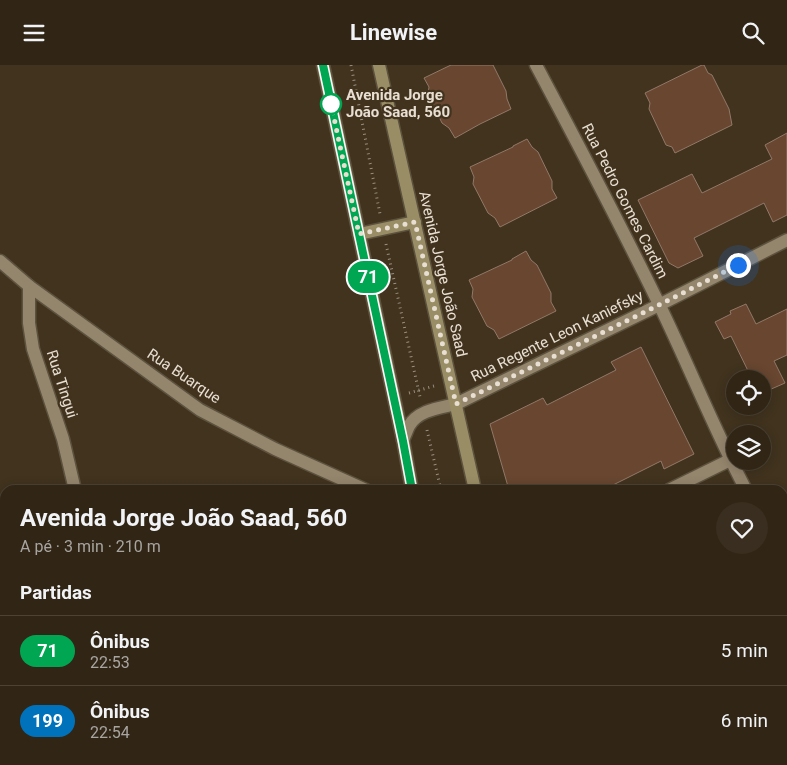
<!DOCTYPE html>
<html lang="pt">
<meta charset="utf-8">
<style>
:root{--surface:#312616;--page:#392e1f;--text:#f1f3f6;--muted:#a8a5a1;--line:#4c4335}
body{margin:0;font-family:Roboto,sans-serif;background:var(--page);color:var(--text);height:100vh;display:flex;flex-direction:column;font-size:19px;white-space:nowrap}
*{box-sizing:border-box;margin:0}
p{font-size:16px;color:var(--muted)}
.icon{flex:none;width:28px;height:28px;fill:none;stroke:currentColor;stroke-width:2;stroke-linecap:round;stroke-linejoin:round}
.map{position:relative;flex:1;overflow:hidden}
.side{position:absolute;left:0px;top:420px;width:788px;height:280px;display:flex;flex-direction:column;background:var(--surface);border-radius:15px 15px 0 0;box-shadow:0 2px 12px #0003,0 0 0 1px var(--line)}
.side>*{flex:none}
.badge{padding:0 10px;border-radius:16px;font-size:18px;line-height:32px}
.tools{position:absolute;left:726px;top:305px;display:grid;gap:10px}
.tools a{display:grid;place-items:center;width:45px;height:45px;border-radius:50%;background:var(--surface);box-shadow:0 2px 12px #0003,0 0 0 1px var(--line);font-size:25px}
.you{position:absolute;width:25px;height:25px;margin:-12px;border:4px solid #fff;border-radius:50%;background:#1a73e8;box-shadow:0 0 0 8px #1a73e833}
.map>.badge{position:absolute;translate:-50% -50%;box-shadow:0 0 0 2px #fff}
h2{padding:0 20px;font-size:19px;line-height:45px}
.round{display:grid;place-items:center;flex:none;width:52px;height:52px;border-radius:26px;background:var(--page)}
.overview{display:flex;align-items:center;justify-content:space-between;height:85px;padding:0 20px}
h1{font-size:24px;font-weight:700;line-height:38px}
ul{padding:0;list-style:none}
li{display:flex;align-items:center;gap:15px;height:70px;padding:0 20px;border-top:1px solid var(--line)}
li div{flex:1}
li b{display:block;font-size:19px}
li em{font-style:normal}
li .badge{min-width:55px;font-weight:700;text-align:center}
header{display:flex;justify-content:space-between;align-items:center;height:65px;padding:0 20px;background:var(--surface);font-size:22px;font-weight:700}
.map>svg:first-child{display:block}
.building{fill:#684630;stroke:#927869}
.lines{fill:none;stroke-linecap:round;stroke-linejoin:round}
.minor-casing{stroke:#5d523e;stroke-width:15}
.secondary-casing{stroke:#5d523e;stroke-width:15}
.path{stroke:#9b8f7f;stroke-width:3;stroke-dasharray:1 4;stroke-linecap:butt}
.minor{stroke:#94856d;stroke-width:12}
.secondary{stroke:#998d66;stroke-width:12}
.line-casing{stroke:#fff;stroke-width:11}
.line{stroke:#00a651;stroke-width:8}
.walk{stroke:#e8dfd2;stroke-width:5;stroke-dasharray:0 9}
.stop-dot{fill:#fff;stroke:#00a651;stroke-width:2.5}
.labels{text-anchor:middle;dominant-baseline:central;stroke-width:4.5;stroke-linejoin:round;paint-order:stroke}
.stop-label{font-size:15px;font-weight:bold;fill:#e8dfd2;stroke:#41331e;text-anchor:start}
.street-label{font-size:15px;fill:#e8dfd2;stroke:#41331e}
</style>
<header><svg class="icon" aria-label="menu" viewBox="0 0 24 24"><path d="M4 6h16M4 12h16M4 18h16"/></svg>Linewise<svg class="icon" aria-label="search" viewBox="0 0 24 24"><circle cx="10" cy="10" r="6"/><path d="M15 15l6 6"/></svg></header>
<div class="map">
<svg width="787" height="700" viewBox="0 0 787 700">
<rect width="100%" height="100%" fill="#41331e"/>
<g class="building">
<polygon points="451,0 493,0 506,26 507,34 511,44 480,59 455,73 449,63 442,58 428,29 429,22 424,13"/>
<polygon points="702,0 704,0 708,8 712,10 729,44 732,60 675,88 672,82 666,80 649,44 650,38 645,28"/>
<polygon points="787,68 787,150 773,157 764,138 694,173 703,191 678,203 669,198 638,135 692,109 702,128 772,94 765,80"/>
<polygon points="527,74 532,82 538,87 552,116 552,124 557,133 500,162 495,153 488,148 473,119 474,112 470,102 513,82 513,81"/>
<polygon points="526,186 531,195 537,200 551,228 551,237 556,246 499,274 494,265 487,261 472,232 473,224 469,215 512,195 512,194"/>
<polygon points="746,239 756,259 787,244 787,290 774,296 785,318 769,325 768,323 762,325 762,314 752,314 731,271 724,274 715,257 731,249 730,246"/>
<polygon points="641,282 694,389 664,404 661,396 603,425 509,425 490,359 543,333 547,340 616,305 611,297"/>
</g>
<g class="lines">
<defs>
<g id="minor">
<path d="M 536,0 C 578,79 620,159 659,239 C 689,301 714,364 746,425"/>
<polyline points="0,196 29,221 200,345 275,384 366,425"/>
<polyline points="29,221 29,258 33,284 63,374 75,425"/>
<path d="M 403,375 C 405,371 407,365 409,361 C 418,345 440,343 456,339 L 659,240 L 787,175"/>
<polyline points="669,425 730,395"/>
<polyline points="782,495 787,504"/>
<polyline points="0,553 5,558"/>
<polyline points="782,593 787,591"/>
<polyline points="69,700 70,695"/>
<polyline points="334,700 335,695"/>
<polyline points="575,700 585,695"/>
</g>
<g id="secondary">
<polyline points="323,0 403,375 412,425"/>
<polyline points="379,0 475,425"/>
<polyline points="359,169 415,157"/>
<polyline points="478,695 479,700"/>
<polyline points="531,695 532,700"/>
</g>
</defs>
<use href="#minor" class="minor-casing"/>
<use href="#secondary" class="secondary-casing"/>
<g class="path">
<polyline points="351,0 380,149"/>
<polyline points="386,179 420,332"/>
<polyline points="409,328 434,321"/>
<polyline points="427,365 441,425"/>
<polyline points="501,695 502,700"/>
</g>
<use href="#minor" class="minor"/>
<use href="#secondary" class="secondary"/>
</g>
<g class="lines">
<defs>
<polyline id="line" points="323,0 403,376 412,425"/>
</defs>
<use href="#line" class="line-casing"/>
<use href="#line" class="line"/>
<polyline class="walk" points="331,39 359,169 415,157 456,339 659,240 738,200"/>
</g>
<circle class="stop-dot" cx="331" cy="39" r="10"/>
<g class="labels">
<g class="stop-label">
<text x="346" y="30">Avenida Jorge<tspan x="346" dy="17">João Saad, 560</tspan></text>
</g>
<g class="street-label">
<text transform="translate(625 136) rotate(63)">Rua Pedro Gomes Cardim</text>
<text transform="translate(443 209) rotate(77)">Avenida Jorge João Saad</text>
<text transform="translate(557 271) rotate(-26)">Rua Regente Leon Kaniefsky</text>
<text transform="translate(184 311) rotate(34)">Rua Buarque</text>
<text transform="translate(62 319) rotate(72)">Rua Tingui</text>
</g>
</g>
</svg>
<div class="tools">
<a><svg class="icon" aria-label="locate" viewBox="0 0 24 24"><circle cx="12" cy="12" r="6"/><path d="M12 2v4M12 18v4M2 12h4M18 12h4"/></svg></a>
<a><svg class="icon" aria-label="layers" viewBox="0 0 24 24"><path d="M12 4l9 5-9 5-9-5zM3 14l9 5 9-5"/></svg></a>
</div>
<div class="you" style="left:738px;top:200px"></div>
<b class="badge" style="left:368px;top:212px;background:#00a651;color:#fff">71</b>
<section class="side">
<div class="overview"><div><h1>Avenida Jorge João Saad, 560</h1><p>A pé · 3 min · 210 m</p></div><a class="round"><svg class="icon" aria-label="heart" viewBox="0 0 24 24"><path d="M12 20l-8-8c-3-5 5-10 8-4 3-6 11-1 8 4z"/></svg></a></div>
<h2>Partidas</h2>
<ul>
<li><span class="badge" style="background:#00a651;color:#fff">71</span><div><b>Ônibus</b><p>22:53</p></div><em>5 min</em></li>
<li><span class="badge" style="background:#0072bc;color:#fff">199</span><div><b>Ônibus</b><p>22:54</p></div><em>6 min</em></li>
</ul>
</section>
</div>
